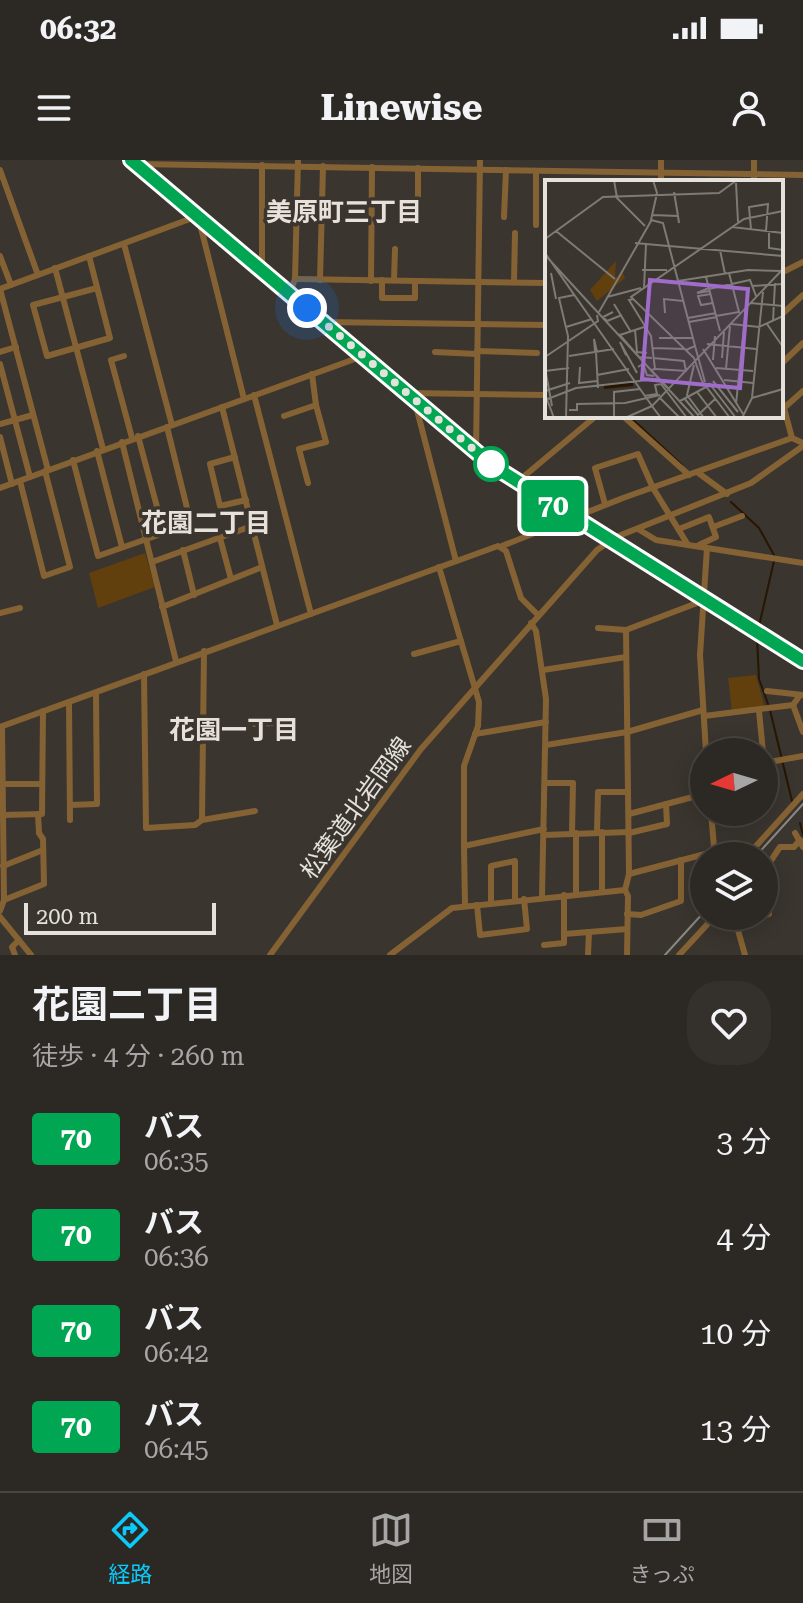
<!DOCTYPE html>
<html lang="ja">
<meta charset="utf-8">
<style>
:root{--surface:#2c2823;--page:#34302b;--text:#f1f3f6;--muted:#a6a6a6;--line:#484441;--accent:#0bcafa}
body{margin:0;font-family:"Roboto Serif","Noto Sans JP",serif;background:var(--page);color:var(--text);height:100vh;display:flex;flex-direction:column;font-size:30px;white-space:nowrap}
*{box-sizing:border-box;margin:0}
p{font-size:26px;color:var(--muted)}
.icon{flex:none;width:44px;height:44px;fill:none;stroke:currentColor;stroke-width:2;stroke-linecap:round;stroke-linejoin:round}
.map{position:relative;height:795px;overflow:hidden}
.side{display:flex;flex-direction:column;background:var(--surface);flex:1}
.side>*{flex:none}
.badge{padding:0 16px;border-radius:6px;font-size:28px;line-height:52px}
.needle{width:52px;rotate:265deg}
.controls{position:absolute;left:690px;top:578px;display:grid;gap:16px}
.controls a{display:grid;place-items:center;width:88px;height:88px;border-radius:50%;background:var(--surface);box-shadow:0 4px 20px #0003,0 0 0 2px var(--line);font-size:40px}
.scale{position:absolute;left:24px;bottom:20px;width:192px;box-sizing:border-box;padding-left:8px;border:4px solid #e5e2de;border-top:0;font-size:22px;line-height:28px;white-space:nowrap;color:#e5e2de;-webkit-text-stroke:6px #3a352f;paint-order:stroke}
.you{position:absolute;width:40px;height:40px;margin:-20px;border:6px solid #fff;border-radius:50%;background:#1a73e8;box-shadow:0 0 0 12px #1a73e833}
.map>.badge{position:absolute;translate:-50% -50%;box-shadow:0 0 0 4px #fff}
.round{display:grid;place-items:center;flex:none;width:84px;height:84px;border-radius:32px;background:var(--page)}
.headline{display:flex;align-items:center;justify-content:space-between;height:136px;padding:0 32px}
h1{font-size:38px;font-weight:700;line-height:60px}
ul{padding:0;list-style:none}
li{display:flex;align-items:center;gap:24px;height:96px;padding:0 32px}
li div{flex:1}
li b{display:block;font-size:30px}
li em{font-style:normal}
li .badge{min-width:88px;font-weight:700;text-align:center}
.status{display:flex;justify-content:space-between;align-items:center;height:56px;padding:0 40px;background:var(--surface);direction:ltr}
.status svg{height:22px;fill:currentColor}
header{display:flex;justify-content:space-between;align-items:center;height:104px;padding:0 32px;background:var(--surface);font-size:36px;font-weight:700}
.tabs{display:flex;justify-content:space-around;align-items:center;height:112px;border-top:2px solid var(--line);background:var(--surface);font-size:22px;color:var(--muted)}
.tabs a{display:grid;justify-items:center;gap:4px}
.tabs .active{color:var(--accent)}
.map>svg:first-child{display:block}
.green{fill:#61400d}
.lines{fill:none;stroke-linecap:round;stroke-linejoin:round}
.stream{stroke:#271601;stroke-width:2}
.minor{stroke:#856233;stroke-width:6}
.major{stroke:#d28a00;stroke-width:8}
.rail{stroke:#8b8782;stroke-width:2}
.line-casing{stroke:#fff;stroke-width:18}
.line{stroke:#00a651;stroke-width:12}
.walk{stroke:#e5e2de;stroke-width:8;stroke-dasharray:0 14.4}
.stop-dot{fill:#fff;stroke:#00a651;stroke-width:4}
.labels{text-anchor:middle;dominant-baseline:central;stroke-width:7;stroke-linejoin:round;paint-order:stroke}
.street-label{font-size:24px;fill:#e5e2de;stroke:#3a352f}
.neighbourhood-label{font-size:26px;font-weight:bold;fill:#e7e1d9;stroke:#3a352f}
.inset-river{fill:none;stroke:#271601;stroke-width:4}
.inset-road{fill:none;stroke:#7e7a75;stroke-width:2}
.view{fill:#a06cca;fill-opacity:0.15;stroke:#a06cca;stroke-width:4}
.inset-edge{fill:none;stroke:#e5e2de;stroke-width:4}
</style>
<div class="status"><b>06:32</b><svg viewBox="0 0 49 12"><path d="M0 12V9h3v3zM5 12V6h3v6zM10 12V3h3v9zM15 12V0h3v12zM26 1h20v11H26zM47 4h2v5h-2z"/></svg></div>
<header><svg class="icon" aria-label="menu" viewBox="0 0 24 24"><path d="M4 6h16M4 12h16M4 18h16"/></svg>Linewise<svg class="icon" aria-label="person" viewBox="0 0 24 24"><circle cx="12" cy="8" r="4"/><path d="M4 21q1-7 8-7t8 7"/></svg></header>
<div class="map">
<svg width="803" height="795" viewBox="0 0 803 795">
<rect width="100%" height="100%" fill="#3a352f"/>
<g class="green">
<polygon points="145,393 155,427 98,448 89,413"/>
<polygon points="756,515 765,548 732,551 728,518"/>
</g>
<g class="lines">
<g class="stream">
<polyline points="629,256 682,305"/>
<polyline points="731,342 759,368 774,395"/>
<polyline points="759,466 774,401"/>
<polyline points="757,478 759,519 768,544"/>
<polyline points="770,550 792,641"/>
<polyline points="800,663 803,675"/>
</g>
<g class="minor">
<polyline points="136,4 803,15"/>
<polyline points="0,10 38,115"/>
<polyline points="661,22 661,0"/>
<polyline points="754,22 754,0"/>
<polyline points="418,51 418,8"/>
<polyline points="504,57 506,10"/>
<polyline points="536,65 536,11"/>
<polyline points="124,84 172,265"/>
<polyline points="0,96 11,125"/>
<polyline points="89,96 110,178 47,196 33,145 97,128"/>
<polyline points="55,108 103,289"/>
<polyline points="262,111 262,5"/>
<polyline points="781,113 803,102"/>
<polyline points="295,119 547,123"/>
<polyline points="320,120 323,6"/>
<polyline points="382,120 382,138 415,138 415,121"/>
<polyline points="394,120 395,89"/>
<polyline points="371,121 372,7"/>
<polyline points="514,122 515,73"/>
<polyline points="0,129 198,56 244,239"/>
<polyline points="0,129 48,310"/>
<polyline points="290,133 295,119 298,0"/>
<polyline points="781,155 803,135"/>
<polyline points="323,162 547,165"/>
<polyline points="477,191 537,193"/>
<polyline points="0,192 16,187"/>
<polyline points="435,192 477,194"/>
<polyline points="124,196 111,200 132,278"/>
<polyline points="0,204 30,317"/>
<polyline points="781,204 803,183"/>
<polyline points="312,214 316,245"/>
<polyline points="407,233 547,235"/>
<polyline points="254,235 311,454"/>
<polyline points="781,237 792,278"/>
<polyline points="421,245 417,250 456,401"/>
<polyline points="222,247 277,465"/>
<polyline points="784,248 803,231"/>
<polyline points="284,256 316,245 326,282 299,289 308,323"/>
<polyline points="623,256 689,315"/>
<polyline points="0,264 33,255"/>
<polyline points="167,267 188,352"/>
<polyline points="0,277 12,324"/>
<polyline points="122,282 176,501"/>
<polyline points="97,291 122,387"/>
<polyline points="476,292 480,0"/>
<polyline points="235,297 210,304 220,346 246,340"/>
<polyline points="73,300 98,396 164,373 138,276"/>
<polyline points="697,312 727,334"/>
<polyline points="20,321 44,416 70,407 45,311"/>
<polyline points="516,323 596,256"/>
<polyline points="0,328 363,196"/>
<polyline points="605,344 595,308 638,294 653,328 688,385"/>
<polyline points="713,367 742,356"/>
<polyline points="638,369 656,380 803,403"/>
<polyline points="679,369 709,357 716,377 699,385"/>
<polyline points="220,378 231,419"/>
<polyline points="502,386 623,338 792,278 803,283"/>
<polyline points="183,390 194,435"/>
<polyline points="152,402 252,366"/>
<polyline points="439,407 479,542 478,566 464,606 464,686"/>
<polyline points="162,447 262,407"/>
<polyline points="0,453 20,448"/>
<polyline points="531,463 536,471 546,539 542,736"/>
<polyline points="598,468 626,470"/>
<polyline points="414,494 461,481"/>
<polyline points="543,510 626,497"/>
<polyline points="144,514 146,668 195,665 202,660 255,651"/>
<polyline points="767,531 803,535"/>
<polyline points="69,542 70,660"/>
<polyline points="793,545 803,572"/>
<polyline points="759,551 763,592"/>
<polyline points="704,556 793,545 800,535"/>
<polyline points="255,564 273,563"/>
<polyline points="0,567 498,386 506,391 521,438 538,455"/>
<polyline points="475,574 546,562"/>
<polyline points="546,585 627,572 703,550"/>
<polyline points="706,592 700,495 707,388"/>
<polyline points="764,603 803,596"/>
<polyline points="546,623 573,623 572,673"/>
<polyline points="3,624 42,624"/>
<polyline points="70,645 97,644 96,533"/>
<polyline points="629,654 704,634"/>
<polyline points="3,655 42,654 43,551"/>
<polyline points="202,660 204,491"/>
<polyline points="597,672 598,632 628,632"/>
<polyline points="602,672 602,732"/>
<polyline points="576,673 576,734"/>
<polyline points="629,673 667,664 666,644"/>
<polyline points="795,673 803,687"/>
<polyline points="544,675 629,672"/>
<polyline points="709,693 714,687 711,652"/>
<polyline points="747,696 803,634"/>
<polyline points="3,706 43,690"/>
<polyline points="764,711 780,687 794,687 800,680"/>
<polyline points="629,714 709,693 710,696"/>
<polyline points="764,714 769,754 764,755"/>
<polyline points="625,730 628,736 627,795"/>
<polyline points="4,740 44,724 43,679 39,673 38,654"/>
<polyline points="491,743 491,706 515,701 515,740"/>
<polyline points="477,745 480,775 527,769 524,739"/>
<polyline points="465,746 464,686 544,669"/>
<polyline points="0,751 4,740 2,567"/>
<polyline points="627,754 641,755 681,741 681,700"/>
<polyline points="734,756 745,795"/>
<polyline points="0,757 31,795"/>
<polyline points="736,762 761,756"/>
<polyline points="564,774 627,769"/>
<polyline points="544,785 564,783 564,735"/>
<polyline points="15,795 12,787 19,780"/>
<polyline points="270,795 421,589 597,390 616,377 751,323 803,286"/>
<polyline points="390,795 452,748 625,730 629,714 626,470 705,440"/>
<polyline points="588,795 589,772"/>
<polyline points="679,795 715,756"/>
</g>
<polyline class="major" points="131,0 495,308 803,501"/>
<g class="rail">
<polyline points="756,696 803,644"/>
<polyline points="665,795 704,752"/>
</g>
</g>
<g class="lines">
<defs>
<polyline id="line" points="131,0 493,306 803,501"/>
</defs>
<use href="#line" class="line-casing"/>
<use href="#line" class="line"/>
<polyline class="walk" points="307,148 493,306 491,304"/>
</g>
<circle class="stop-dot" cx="491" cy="304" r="16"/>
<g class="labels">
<g class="street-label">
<text transform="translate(356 648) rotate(-54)">松葉道北岩岡線</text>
</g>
<g class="neighbourhood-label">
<text x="344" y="52">美原町三丁目</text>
<text x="206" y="363">花園二丁目</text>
<text x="234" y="570">花園一丁目</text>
</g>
</g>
<g transform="translate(545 20)">
<rect width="238" height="238" fill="#3a352f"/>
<path d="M 71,81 L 70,98 L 78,93 L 80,98 L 52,121 L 45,110 Z" fill="#61400d"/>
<path class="inset-river" d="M 59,207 L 88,204"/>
<path class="inset-road" d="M 69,0 L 72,18 L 100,46M 108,0 L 112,13 L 106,40 L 118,43 L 150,166 L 141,170M 191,3 L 193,42M 129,12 L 133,36M 107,35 L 133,36 L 134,43M 187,47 L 238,53M 206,49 L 204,27 L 223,24 L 221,51M 11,51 L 70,99M 224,51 L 224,68 L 238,70M 0,59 L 58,17 L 174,13 L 192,0M 90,63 L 123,66M 124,66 L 238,76 L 237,85M 175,70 L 180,94M 0,73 L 107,226M 0,75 L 150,238M 97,90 L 122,90M 6,93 L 11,119M 161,97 L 175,151M 133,101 L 203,90 L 236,91M 207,106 L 238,104M 99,108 L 101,64M 164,108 L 152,113 L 165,111M 164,109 L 205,100 L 211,116M 166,114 L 153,116 L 156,125 L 168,123M 62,117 L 96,108M 89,119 L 84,120 L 106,156 L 110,189 L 106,190 L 123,208M 205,123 L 238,126M 69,124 L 86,152M 54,132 L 106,41M 68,132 L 58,137 L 62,141 L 77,135M 120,133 L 119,119 L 138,121M 171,136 L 194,132 L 184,93M 143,138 L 171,133M 228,141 L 230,103M 144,142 L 172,137M 186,144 L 214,147 L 238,136M 222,144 L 238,167M 21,147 L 47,139M 90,150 L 92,172 L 102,173M 74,154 L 94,177 L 107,178M 75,155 L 99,147M 114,158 L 148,158M 162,164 L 211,169M 150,166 L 160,202M 107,168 L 140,169M 158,169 L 198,234M 50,172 L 49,159 L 52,172M 51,172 L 53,208M 81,175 L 75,162 L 92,193M 24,176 L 69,169M 0,177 L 53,141 L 52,135M 108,178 L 139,181 L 141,191M 177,178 L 179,152M 168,180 L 170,156M 149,185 L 142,215 L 159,238M 35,187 L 34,203 L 52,201M 93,187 L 98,184 L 102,195 L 109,196M 0,188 L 7,226M 171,188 L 208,191M 111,189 L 142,191M 181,189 L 185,146M 0,191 L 24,188M 52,195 L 84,189M 179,200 L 208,203M 168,201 L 193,232M 164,203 L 191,238M 0,211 L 25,203M 152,212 L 172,238M 0,214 L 9,238M 99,216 L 112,214 L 110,205 L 116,204 L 142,238M 114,217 L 135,238M 139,218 L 153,235 L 170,219M 207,218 L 238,209M 0,220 L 31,208 L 112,199M 135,221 L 161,207M 191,224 L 201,127M 24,230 L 32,230 L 32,224 L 80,223 L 115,215M 21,238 L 23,156 L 14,118 L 29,115M 69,238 L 69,212 L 95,209M 80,238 L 107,226M 116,238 L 107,226 L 238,89M 185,238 L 157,201 L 149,178 L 86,117 L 199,39 L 238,31M 197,238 L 207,218 L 218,112"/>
<path class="view" d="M 105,100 L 203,109 L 195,208 L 97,199 Z"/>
<rect width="238" height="238" class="inset-edge"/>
</g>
</svg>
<div class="controls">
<a><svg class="needle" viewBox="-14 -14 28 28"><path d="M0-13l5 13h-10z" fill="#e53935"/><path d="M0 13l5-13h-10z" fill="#a6a6a6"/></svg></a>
<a><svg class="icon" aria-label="layers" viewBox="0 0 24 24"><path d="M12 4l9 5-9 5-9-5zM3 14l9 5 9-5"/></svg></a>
</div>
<div class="scale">200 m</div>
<div class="you" style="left:307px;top:148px"></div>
<b class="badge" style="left:553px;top:346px;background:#00a651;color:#fff">70</b>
</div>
<section class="side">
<div class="headline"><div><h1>花園二丁目</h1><p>徒歩 · 4 分 · 260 m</p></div><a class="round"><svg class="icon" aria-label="heart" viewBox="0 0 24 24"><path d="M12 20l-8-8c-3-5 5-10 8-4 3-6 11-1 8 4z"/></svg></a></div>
<ul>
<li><span class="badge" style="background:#00a651;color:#fff">70</span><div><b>バス</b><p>06:35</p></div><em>3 分</em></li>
<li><span class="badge" style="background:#00a651;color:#fff">70</span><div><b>バス</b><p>06:36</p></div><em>4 分</em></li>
<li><span class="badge" style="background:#00a651;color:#fff">70</span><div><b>バス</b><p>06:42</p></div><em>10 分</em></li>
<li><span class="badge" style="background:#00a651;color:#fff">70</span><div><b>バス</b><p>06:45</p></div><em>13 分</em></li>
</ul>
</section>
<nav class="tabs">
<a class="active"><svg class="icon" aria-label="directions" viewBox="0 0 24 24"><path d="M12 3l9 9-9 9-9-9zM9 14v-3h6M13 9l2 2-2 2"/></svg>経路</a>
<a><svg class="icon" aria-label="map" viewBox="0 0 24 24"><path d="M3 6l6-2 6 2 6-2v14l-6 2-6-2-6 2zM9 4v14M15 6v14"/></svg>地図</a>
<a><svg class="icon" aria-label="tickets" viewBox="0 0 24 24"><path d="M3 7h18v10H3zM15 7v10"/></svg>きっぷ</a>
</nav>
